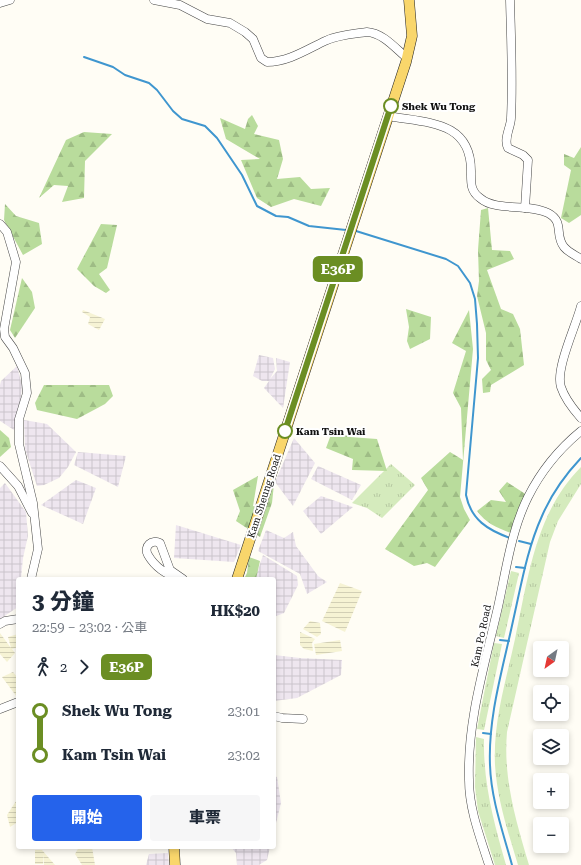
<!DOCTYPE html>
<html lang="zh-TW">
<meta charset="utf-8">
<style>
:root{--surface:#fff;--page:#f6f6f7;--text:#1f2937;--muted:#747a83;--accent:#2563eb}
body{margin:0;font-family:"Roboto Serif","Noto Sans TC",serif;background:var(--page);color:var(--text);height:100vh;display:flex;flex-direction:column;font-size:15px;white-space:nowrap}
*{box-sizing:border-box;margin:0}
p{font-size:13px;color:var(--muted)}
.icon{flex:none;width:22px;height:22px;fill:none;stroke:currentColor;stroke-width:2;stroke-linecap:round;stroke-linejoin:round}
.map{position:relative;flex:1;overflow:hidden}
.panel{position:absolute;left:16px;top:577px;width:260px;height:272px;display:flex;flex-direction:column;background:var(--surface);border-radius:4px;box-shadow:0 2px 6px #0003}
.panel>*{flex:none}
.badge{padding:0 8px;border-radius:6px;font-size:14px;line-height:26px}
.needle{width:26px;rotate:213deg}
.tools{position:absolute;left:533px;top:641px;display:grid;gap:8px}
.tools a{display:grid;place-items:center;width:36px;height:36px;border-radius:4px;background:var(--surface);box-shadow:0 2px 6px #0003;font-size:20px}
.map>.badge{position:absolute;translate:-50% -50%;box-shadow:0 0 0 2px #fff}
.legs{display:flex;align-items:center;gap:6px;height:44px;padding:0 16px;font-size:13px}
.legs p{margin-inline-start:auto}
.summary{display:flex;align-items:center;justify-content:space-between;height:68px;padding:0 16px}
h1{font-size:22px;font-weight:800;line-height:30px}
.action{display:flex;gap:8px;margin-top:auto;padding:8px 16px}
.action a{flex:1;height:46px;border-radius:4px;background:var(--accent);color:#fff;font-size:16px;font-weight:800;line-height:46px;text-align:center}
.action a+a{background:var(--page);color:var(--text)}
ul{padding:0 16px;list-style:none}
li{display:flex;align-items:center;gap:14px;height:44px;font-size:15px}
li i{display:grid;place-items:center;width:6px;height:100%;margin:0 5px;background:currentColor}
li i::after{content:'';width:10px;height:10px;margin:-5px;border:3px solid;border-radius:50%;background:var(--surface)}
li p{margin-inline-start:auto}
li:first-child i{background:linear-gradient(#0000 50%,currentColor 0)}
li:last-child i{background:linear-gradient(currentColor 50%,#0000 0)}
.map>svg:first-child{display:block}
.industrial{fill:url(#industrial-grid)}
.farmland{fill:url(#farmland-rules)}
.grass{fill:url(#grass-tufts)}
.forest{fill:url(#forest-firs)}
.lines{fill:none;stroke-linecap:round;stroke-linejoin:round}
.stream{stroke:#3f96cf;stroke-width:2}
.minor-casing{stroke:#444;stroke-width:9}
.major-casing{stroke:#222;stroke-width:11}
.minor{stroke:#fff;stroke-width:8}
.major{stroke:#f9d66b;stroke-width:10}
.line-1-casing{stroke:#fff;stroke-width:9}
.line-1{stroke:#6b8e23;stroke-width:6}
.stop-1-dot{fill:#fff;stroke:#6b8e23;stroke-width:2}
.labels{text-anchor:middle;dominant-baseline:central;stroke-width:4;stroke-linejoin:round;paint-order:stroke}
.stop-label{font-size:10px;font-weight:bold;fill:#111;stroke:#fff;text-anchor:start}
.street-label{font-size:10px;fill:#111;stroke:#fff}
</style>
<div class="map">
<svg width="581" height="865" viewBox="0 0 581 865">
<defs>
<pattern id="industrial-grid" width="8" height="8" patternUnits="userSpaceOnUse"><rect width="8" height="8" fill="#eee6ef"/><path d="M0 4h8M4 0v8" fill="none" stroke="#cbc4cc"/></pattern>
<pattern id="farmland-rules" width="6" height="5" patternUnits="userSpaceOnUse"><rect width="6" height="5" fill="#f6f3d4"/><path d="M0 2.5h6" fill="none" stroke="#d2cfb5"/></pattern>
<pattern id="grass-tufts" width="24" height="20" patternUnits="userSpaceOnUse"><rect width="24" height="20" fill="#d5ebbd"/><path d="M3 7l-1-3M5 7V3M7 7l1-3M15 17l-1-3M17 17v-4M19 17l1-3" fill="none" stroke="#b6c8a1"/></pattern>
<pattern id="forest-firs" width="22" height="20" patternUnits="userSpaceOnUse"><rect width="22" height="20" fill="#b9dc9c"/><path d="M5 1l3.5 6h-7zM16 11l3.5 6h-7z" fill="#9ebc85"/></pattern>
</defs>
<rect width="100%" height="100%" fill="#fffdf5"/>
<g class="industrial">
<polygon points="259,355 273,358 275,369 270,379 277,371 276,358 290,362 283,408 264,388 269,381 262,381 253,376"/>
<polygon points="17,366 22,385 21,398 14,430 0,421 0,385 1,381"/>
<polygon points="24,420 47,424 76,452 68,467 59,478 44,485 37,486 25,449"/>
<polygon points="294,438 315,463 293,506 275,482"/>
<polygon points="78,452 126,456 118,487 74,465"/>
<polygon points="318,466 361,485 352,500 311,479"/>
<polygon points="76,480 96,488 83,524 41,505"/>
<polygon points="5,483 26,512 28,536 23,558 21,579 18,579 18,607 0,619 0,488"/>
<polygon points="321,496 353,507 321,534 303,511"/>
<polygon points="176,525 241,545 234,562 174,558"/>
<polygon points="266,530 284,538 293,532 296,546 318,576 327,582 307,594 300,574 258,551"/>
<polygon points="263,555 297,576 298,585 284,613 274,617 274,579 255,579"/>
<polygon points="274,655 300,658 342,660 341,675 297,698 274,701"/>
<polygon points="274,776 277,777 281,803 274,831"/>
<polygon points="231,847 270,847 267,860 259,865 237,865 236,853"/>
<polygon points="168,853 169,865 146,865 149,854"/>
</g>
<g class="farmland">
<polygon points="83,310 105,319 99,330 88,324 90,317 82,312"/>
<polygon points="340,583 362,591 345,632 322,621"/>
<polygon points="310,621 320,623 321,634 317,637 303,629"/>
<polygon points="300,632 315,639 312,643 313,651 304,649 300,645"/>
<polygon points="0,633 11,648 8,637 18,634 18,647 12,649 15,653 7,662 0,654"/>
<polygon points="340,640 342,651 316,655 314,644"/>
<polygon points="13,672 18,678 17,697 2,677"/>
<polygon points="18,798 18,822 10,827 7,815"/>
<polygon points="79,847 92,847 95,865 82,865 75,854"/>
<polygon points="35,850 42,850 55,865 44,865 43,854 43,864 35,864"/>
</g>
<g class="grass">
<polygon points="391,464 415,485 382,518 367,508 352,503"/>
<path d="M 581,467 L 581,484 L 558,521 L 550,542 L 507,732 C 503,779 516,821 529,865 L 518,865 C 508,832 497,799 495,765 C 493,721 506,681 515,639 C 528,579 535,513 581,467 Z"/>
<polygon points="511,571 519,573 504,638 496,636"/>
<polygon points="494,643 502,644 484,730 477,729"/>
<path d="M 476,737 L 484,739 C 483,783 494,823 506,865 L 495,865 L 478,811 L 475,787 Z"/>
</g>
<g class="forest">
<polygon points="252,115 258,126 254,134 279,140 283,159 277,179 300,177 311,189 330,188 321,206 294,199 271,207 257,198 241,160 260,159 226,139 220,118 245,129 248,119"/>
<polygon points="84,132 112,134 85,161 84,198 62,202 68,186 54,185 39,198 66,140"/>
<polygon points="581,147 581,215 569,223 561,218 571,170 564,165 564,154 574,158"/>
<polygon points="5,204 16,216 39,223 42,244 23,255 4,220"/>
<polygon points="488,208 492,250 510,251 514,259 487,270 501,309 513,314 520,329 524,365 491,385 490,392 483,393 482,379 491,370 486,360 486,333 477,296 479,281 478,250 481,210"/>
<polygon points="101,224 117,225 107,268 99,274 110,290 106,293 94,286 77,269"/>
<polygon points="22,278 32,292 35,308 15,338 10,330"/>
<polygon points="406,309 431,317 430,339 410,349 407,341 409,327"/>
<polygon points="469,310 473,349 460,497 464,509 470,520 435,567 427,563 414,566 385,549 428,490 421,478 450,452 463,460 461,408 453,393 466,351 452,343"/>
<polygon points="44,385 109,385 113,396 105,404 77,419 37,410 35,403"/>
<polygon points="333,429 350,437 377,439 387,471 352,470 353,459 326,448"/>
<polygon points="0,430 9,438 11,447 0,457"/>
<polygon points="258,476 253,506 264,509 274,484 272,503 260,537 236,521 240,511 233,490"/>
<path d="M 507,482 L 527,495 L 511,533 C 497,528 486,523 477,511 L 491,500 L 506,502 L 499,491 Z"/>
<polygon points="249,557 260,561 256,579 244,579 247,573"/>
</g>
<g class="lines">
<g class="stream">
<polyline points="84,57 113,67 125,75 149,83 157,90 173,111 182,119 205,126 217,138 242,175 257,206 276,216 288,217 309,226 346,230"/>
<path d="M 356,231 L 446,259 L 458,266 L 470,283 L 475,299 L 477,324 L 478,358 L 466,495 C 471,520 488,530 510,538"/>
<polyline points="519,541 531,544"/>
<polyline points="516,567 525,568"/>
<polyline points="500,640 509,641"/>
<polyline points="483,733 491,734"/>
<path d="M 512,865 C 503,832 491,799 490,765 C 488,716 503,668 513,621 C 521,586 527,549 542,516 C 551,495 565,475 581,458"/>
</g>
<defs>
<g id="minor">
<path d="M 154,0 L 180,5 L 207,19 L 230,23 L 245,32 L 253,39 L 261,58 L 267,62 C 288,62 306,50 325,41 C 337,35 353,34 367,32 C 383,33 395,48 407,58"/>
<path d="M 510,0 C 511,39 513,79 511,118 C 511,127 503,139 508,148 L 523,155 L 528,160 L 525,208"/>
<polyline points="0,3 10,0"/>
<path d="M 388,116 C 426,123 471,120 471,171 C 471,182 470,191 480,198 C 496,212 528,203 548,213 C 565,222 554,235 564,247 C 568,252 575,255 581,259"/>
<polyline points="0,224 7,232 16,262 4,329 5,337 13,348 25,373 27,393 19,419 19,444 33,503 38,549 31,579"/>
<path d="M 581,306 C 576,326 555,369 561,387 C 565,399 573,409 581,418"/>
<polyline points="0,466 18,486 32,513"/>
<path d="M 180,579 C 167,575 155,567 148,555 C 143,546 152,539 160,543 L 170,570 L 183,579"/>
<polyline points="0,624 5,621 18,619"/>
<polyline points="0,709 18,702"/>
<polyline points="274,716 282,718 303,719"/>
<path d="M 489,865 C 480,837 469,809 469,780 C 467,721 485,664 498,607 C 506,571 511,531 528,497 C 541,471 559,449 581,431"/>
</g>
<g id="major">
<polyline points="237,579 406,62 412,36 409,0"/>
<polyline points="174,847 175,865"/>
</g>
</defs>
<use href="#minor" class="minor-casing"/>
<use href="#major" class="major-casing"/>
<use href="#minor" class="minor"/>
<use href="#major" class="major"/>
</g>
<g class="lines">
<defs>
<polyline id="line-1" points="285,431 391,106"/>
</defs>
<use href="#line-1" class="line-1-casing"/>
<use href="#line-1" class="line-1"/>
</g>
<g class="stop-1-dot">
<circle cx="391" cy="106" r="7"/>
<circle cx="285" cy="431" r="7"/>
</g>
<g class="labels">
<g class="stop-label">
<text x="402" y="106">Shek Wu Tong</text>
<text x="296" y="431">Kam Tsin Wai</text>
</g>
<g class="street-label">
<text transform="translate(264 496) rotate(-72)">Kam Sheung Road</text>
<text transform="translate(481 636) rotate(-78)">Kam Po Road</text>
</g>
</g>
</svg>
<div class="tools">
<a><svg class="needle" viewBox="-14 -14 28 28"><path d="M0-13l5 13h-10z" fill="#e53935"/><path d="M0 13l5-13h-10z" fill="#747a83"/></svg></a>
<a><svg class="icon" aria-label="locate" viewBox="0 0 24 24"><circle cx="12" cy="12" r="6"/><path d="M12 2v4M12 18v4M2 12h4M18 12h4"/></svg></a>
<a><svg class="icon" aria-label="layers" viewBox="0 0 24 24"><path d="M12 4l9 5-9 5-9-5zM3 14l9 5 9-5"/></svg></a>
<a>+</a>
<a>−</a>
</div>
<b class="badge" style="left:338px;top:269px;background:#6b8e23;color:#fff">E36P</b>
<section class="panel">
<div class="summary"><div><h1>3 分鐘</h1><p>22:59 – 23:02 · 公車</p></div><b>HK$20</b></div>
<div class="legs"><svg class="icon" aria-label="walk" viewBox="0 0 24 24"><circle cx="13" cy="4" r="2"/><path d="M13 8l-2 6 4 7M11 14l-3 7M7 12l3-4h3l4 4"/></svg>2<svg class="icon" aria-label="forward" viewBox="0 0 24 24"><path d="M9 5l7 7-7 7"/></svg><b class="badge" style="background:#6b8e23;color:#fff">E36P</b></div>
<ul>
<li><i style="color:#6b8e23"></i><b>Shek Wu Tong</b><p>23:01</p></li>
<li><i style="color:#6b8e23"></i><b>Kam Tsin Wai</b><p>23:02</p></li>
</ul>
<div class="action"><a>開始</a><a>車票</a></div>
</section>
</div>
